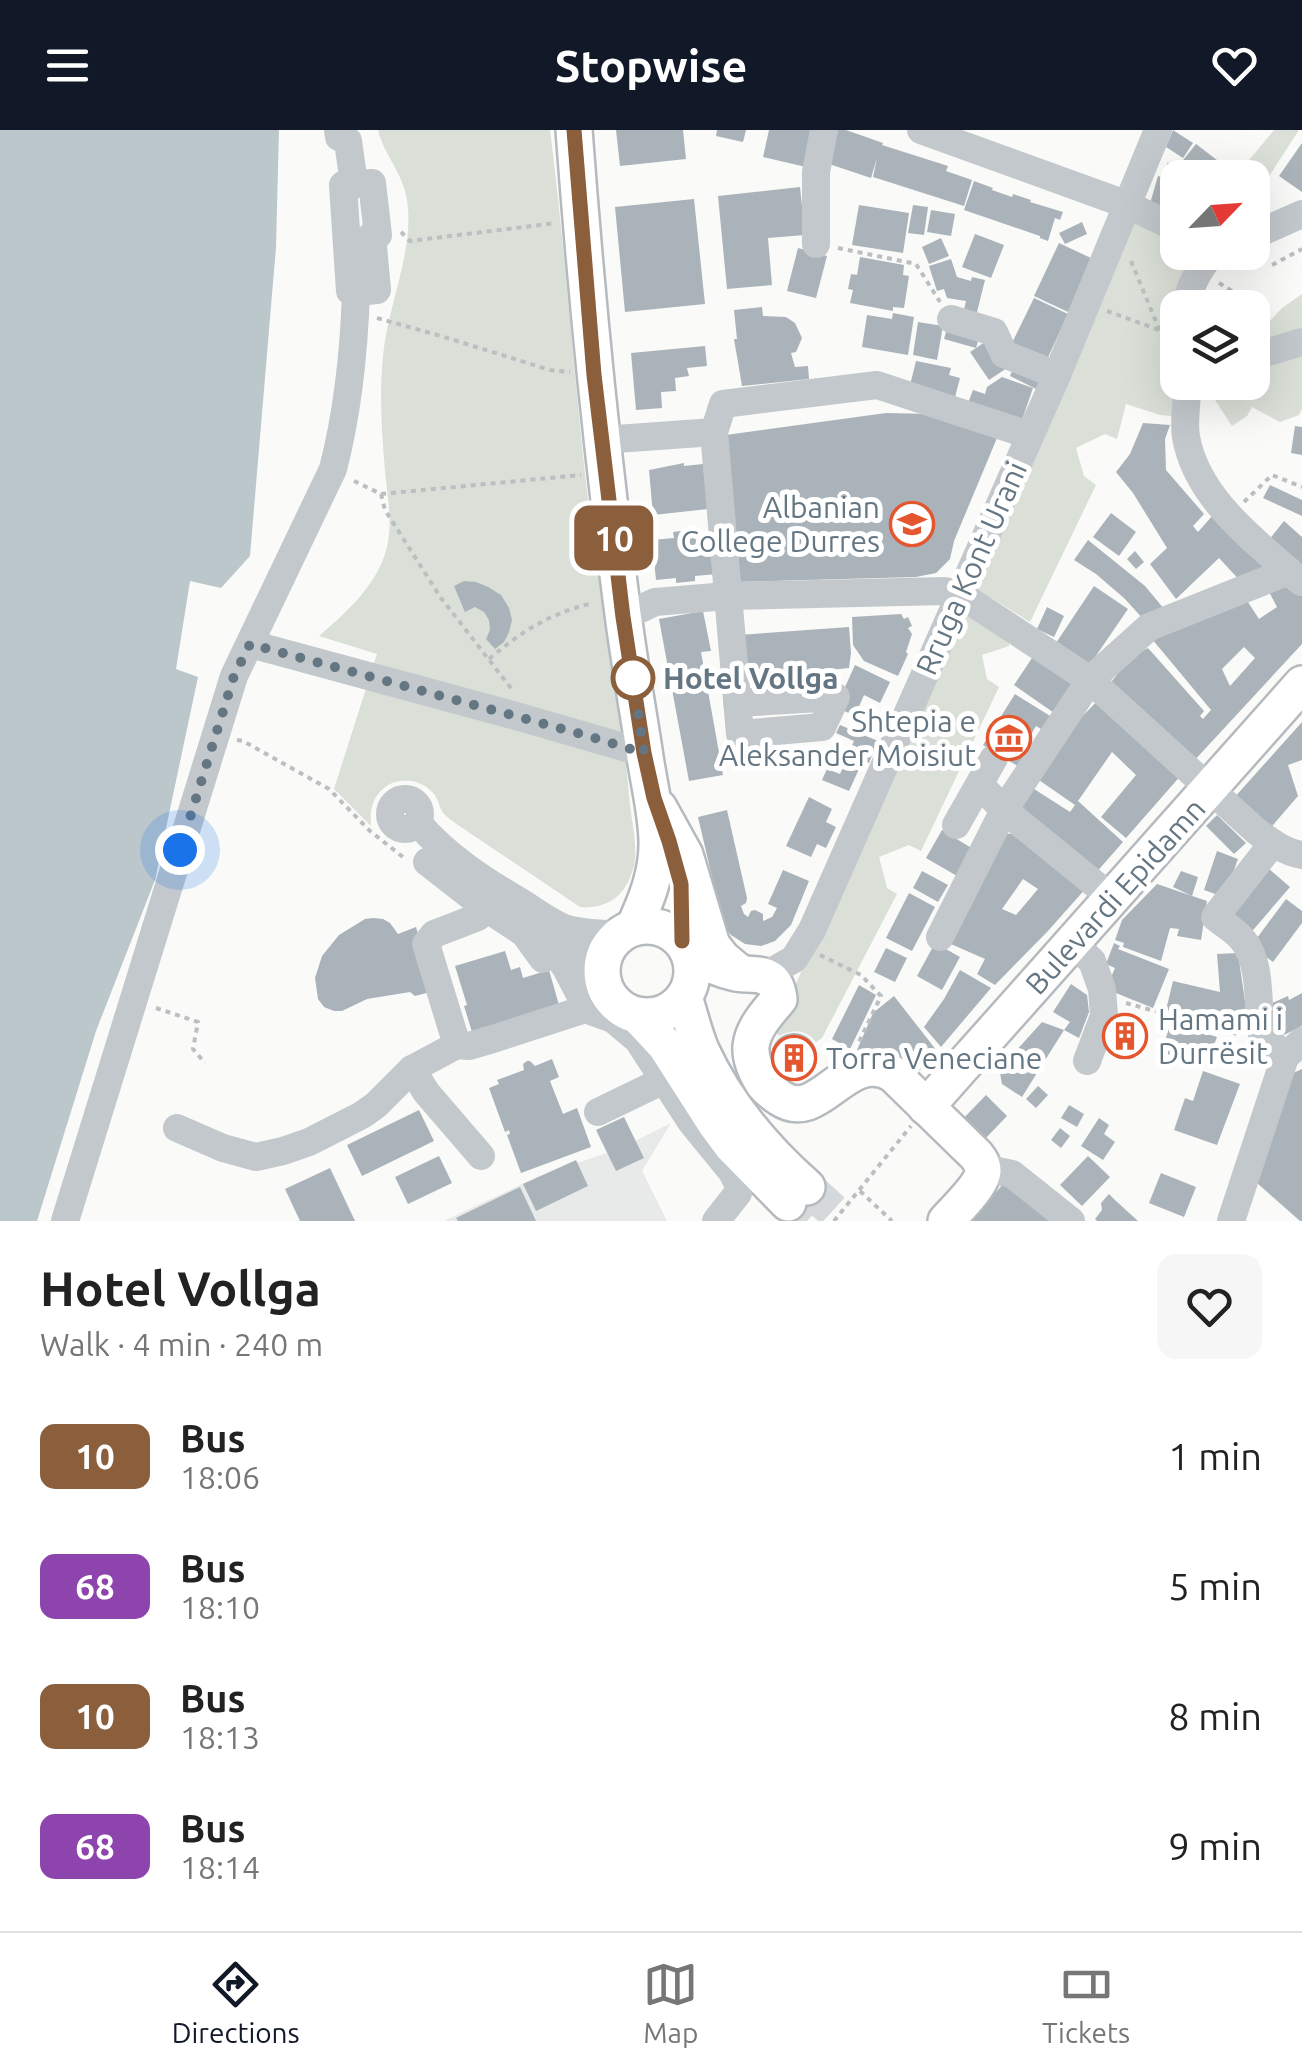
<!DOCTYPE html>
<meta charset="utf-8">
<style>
:root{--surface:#fff;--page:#f6f6f6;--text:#222;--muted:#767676;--line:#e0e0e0;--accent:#111827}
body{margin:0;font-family:Ubuntu,sans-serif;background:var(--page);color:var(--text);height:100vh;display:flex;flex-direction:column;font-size:38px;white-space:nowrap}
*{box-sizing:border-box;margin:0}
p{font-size:32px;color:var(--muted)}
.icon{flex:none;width:55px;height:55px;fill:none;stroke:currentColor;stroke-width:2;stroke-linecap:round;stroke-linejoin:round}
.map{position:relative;height:1091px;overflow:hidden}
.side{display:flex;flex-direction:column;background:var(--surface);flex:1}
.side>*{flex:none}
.badge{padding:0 20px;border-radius:15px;font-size:35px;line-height:65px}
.needle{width:65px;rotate:65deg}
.controls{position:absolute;left:1160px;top:30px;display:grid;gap:20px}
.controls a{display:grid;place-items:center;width:110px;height:110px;border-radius:20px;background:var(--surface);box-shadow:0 10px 40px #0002;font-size:50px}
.you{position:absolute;width:50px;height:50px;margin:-25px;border:8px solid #fff;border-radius:50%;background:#1a73e8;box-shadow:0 0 0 15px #1a73e833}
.map>.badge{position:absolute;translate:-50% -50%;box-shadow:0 0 0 5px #fff}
.round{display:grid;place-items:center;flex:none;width:105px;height:105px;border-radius:20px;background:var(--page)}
.summary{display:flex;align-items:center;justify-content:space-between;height:170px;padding:0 40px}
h1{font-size:48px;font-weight:700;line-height:75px}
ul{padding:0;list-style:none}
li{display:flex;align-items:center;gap:30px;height:130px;padding:0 40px}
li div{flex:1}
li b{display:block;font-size:38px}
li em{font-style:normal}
li .badge{min-width:110px;font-weight:700;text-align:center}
header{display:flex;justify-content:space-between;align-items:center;height:130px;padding:0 40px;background:var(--accent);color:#fff;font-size:45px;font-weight:700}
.tabs{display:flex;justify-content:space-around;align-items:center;height:140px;border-top:2px solid var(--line);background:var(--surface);font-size:28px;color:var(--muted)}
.tabs a{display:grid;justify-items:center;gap:5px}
.tabs .selected{color:var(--accent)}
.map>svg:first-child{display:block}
.built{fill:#e8e9e9}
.green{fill:#dadfd7}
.water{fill:#bbc7cb}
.building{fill:#aab3b9;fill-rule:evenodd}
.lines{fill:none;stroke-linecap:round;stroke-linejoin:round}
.major-tunnel{stroke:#d5d9db;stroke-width:35;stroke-dasharray:35 18;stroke-linecap:butt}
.major-casing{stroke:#b5babe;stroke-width:40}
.path{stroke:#bbbfc2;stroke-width:4;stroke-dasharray:5 5;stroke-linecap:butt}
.minor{stroke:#c3c8cc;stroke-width:28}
.major{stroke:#fff;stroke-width:35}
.line-casing{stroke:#fff;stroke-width:22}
.line{stroke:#8b5e3c;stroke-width:15}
.walk{stroke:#657683;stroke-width:10;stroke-dasharray:0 18}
.stop-dot{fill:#fff;stroke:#8b5e3c;stroke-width:5}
.labels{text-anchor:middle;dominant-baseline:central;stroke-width:10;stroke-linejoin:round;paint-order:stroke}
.poi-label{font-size:30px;fill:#657683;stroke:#fff;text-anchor:end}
.street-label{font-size:30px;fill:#657683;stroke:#fff}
.stop-label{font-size:30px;font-weight:bold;fill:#657683;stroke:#fff;text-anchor:start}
</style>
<header><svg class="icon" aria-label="menu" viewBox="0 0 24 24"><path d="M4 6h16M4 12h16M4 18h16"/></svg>Stopwise<svg class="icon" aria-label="heart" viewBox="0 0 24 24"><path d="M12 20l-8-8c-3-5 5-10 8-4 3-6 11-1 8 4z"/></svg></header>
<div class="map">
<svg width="1302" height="1091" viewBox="0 0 1302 1091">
<rect width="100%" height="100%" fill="#fafaf8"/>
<polygon class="built" points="671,993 642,1041 667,1091 444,1091 539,1046 621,1018"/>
<g class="green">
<path d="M 378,0 L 550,0 C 567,134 575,269 592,403 C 605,493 622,584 630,675 C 632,693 638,718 634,736 C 626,765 610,779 580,777 L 458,695 C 454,692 449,689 445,685 C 439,679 439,670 434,664 C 421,648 397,646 383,659 C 371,669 370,682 371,696 L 334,659 L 377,524 L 319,506 C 347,482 378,454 387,417 C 393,392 387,365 385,341 C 382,303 379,265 383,227 C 387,177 415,120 407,70 C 403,43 384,25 378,0 Z"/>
<polygon points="1274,0 1299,0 1264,54 1253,59 1252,48 1235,47"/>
<polygon points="1130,85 1177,112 1178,122 1194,123 1164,190 1177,198 1178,252 1172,286 1160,285 1126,274 1117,309 1105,304 1076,318 1084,346 1096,355 1030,492 977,459"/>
<polygon points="1302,164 1302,279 1299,285 1280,292 1252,277 1247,286 1232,296 1204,253 1252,252 1253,198 1263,198 1282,178"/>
<path d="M 962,477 L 1009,508 L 1009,516 L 982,525 L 987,549 L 999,557 L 921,721 L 909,715 L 879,727 L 887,758 L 897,764 L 822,908 L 816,912 C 805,899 793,899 779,906 L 775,901 Z"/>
</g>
<polygon class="water" points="0,0 279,0 276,117 250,426 221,458 190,451 176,539 198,547 155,750 96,901 37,1091 0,1091"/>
<g class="building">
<polygon points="616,0 683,0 686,29 620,36"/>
<polygon points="717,0 746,0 743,12 716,6"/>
<polygon points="769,0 815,0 806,37 763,27"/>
<polygon points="831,0 846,0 883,13 882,15 948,36 946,41 972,50 964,76 873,47 877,28 871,48 820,31"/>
<polygon points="1173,0 1193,13 1183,28 1166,17"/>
<polygon points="1302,13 1302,62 1279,46"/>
<polygon points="1196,14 1230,40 1224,48 1198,48 1180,34"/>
<polygon points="1168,32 1178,48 1178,88 1149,77 1158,46 1162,47"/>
<polygon points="974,51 993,58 992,60 1012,67 1013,64 1031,70 1030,72 1063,82 1060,90 1055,88 1048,111 1040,108 1040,106 964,80"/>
<polygon points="800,57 805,105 768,108 772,155 727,159 718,66"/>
<polygon points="694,69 705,174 625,182 615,77"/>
<polygon points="859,75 909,83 903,123 852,115"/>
<polygon points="913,75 928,77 924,105 908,103"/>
<polygon points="931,80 955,84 951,106 927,102"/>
<polygon points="1082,92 1087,104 1065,114 1059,103"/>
<polygon points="975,104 1004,115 991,148 962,137"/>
<polygon points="941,108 949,126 929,134 922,117"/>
<polygon points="1059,113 1093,129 1068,182 1034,166"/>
<polygon points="798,118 827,126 816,168 787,161"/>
<polygon points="860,127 904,135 903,145 909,146 904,178 893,177 893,181 850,173 853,160 848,159 851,144 857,145"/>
<polygon points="951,129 957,147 971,151 972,147 985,150 976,186 963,183 966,171 947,168 944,159 937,161 929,136"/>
<polygon points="1034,168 1068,184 1044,236 1009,219"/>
<polygon points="762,177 763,186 786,187 795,193 802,208 796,222 791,223 795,237 808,236 809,249 742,256 734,209 737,209 734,180"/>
<polygon points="893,183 914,187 908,225 862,217 867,185 892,189"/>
<polygon points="918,192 943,196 937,230 913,225"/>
<polygon points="948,195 980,204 976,218 944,209"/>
<polygon points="988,210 1007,238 989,250 970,222"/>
<polygon points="705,216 707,236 687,238 689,246 675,248 676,261 661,262 662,278 636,280 631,223"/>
<polygon points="916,231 951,238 949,245 960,248 954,271 909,259"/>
<polygon points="1015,234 1041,247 1036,259 1010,246"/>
<polygon points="1002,247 1033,258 1020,296 968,273 973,260 985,264 987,257"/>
<polygon points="886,283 931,284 997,308 954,411 950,429 936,443 916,447 736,452 726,305"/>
<polygon points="1143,293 1170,295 1165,309 1166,340 1204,384 1193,396 1198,402 1213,385 1277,441 1244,455 1219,428 1176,469 1150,434 1167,418 1133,363 1116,342 1130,324"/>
<polygon points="1295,296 1302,297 1302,325 1291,323"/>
<polygon points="684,333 684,336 703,334 708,379 653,385 649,340"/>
<polygon points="1270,355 1302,370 1302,386 1263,368"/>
<polygon points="1111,383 1136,402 1119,426 1093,407"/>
<polygon points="1284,391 1302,407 1302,434 1297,439 1268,411"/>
<polygon points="689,400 690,406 713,404 717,444 695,446 695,451 676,453 676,448 656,450 652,410 674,408 673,402"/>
<polygon points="1088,410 1145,456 1165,480 1145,491 1124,468 1096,444 1074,430"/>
<polygon points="1135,421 1144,432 1136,439 1127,429"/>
<path d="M 1287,447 L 1302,461 L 1302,514 L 1192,633 L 1108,556 L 1131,527 L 1148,518 L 1204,581 L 1200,586 L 1203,589 L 1211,580 L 1152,509 L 1244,466 L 1259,489 L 1277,477 L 1266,456 ZM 1244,517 L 1255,528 L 1230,556 L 1222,539 Z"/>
<polygon points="464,451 476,452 488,457 501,465 509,478 512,490 509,502 504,512 495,519 486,509 490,500 489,490 484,482 475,477 465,482 454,456"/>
<polygon points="1094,456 1128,479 1089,536 1056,513"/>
<polygon points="1047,477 1064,486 1054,507 1037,499"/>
<polygon points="703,481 711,521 701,522 723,645 689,651 659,489"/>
<polygon points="901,484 904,489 908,487 912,496 908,498 912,504 906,522 908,524 898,546 864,531 853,515 852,487"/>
<polygon points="849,497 851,523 849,538 773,546 772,540 743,542 738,505"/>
<polygon points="1036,522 1080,554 1057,585 1014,555"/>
<polygon points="855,535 890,552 880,573 864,565 855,586 836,577"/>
<polygon points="1015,564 1055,589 1046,602 1036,596 1026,613 1037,619 1024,640 983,615"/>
<polygon points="1100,568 1183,643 1126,708 1101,687 1136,645 1112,622 1078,671 1123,712 1094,745 1015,680 1031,657 1070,682 1075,675 1036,648 1078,591"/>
<polygon points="1302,592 1302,630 1288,635 1298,666 1267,702 1233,669"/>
<polygon points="840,595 878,611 869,633 848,624 854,611 836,603"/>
<polygon points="845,633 859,639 849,661 822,650 827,639 840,644"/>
<polygon points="809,667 832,679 826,692 836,697 826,718 817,714 811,727 786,716"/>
<polygon points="727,680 747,768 746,773 741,776 744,784 748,787 751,781 755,780 763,784 763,791 772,787 777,778 768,774 783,740 809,751 791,795 775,811 761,816 745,814 731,805 723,794 698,687"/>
<polygon points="1217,685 1246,713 1234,724 1206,696"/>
<polygon points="942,700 973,719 957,746 926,728"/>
<path d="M 1000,703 L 1024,705 L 1088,756 L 1047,802 L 995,855 L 977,844 L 985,829 L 944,811 ZM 1023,749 L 1038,759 L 1016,785 L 1002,779 Z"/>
<polygon points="1217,721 1238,729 1224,767 1204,760"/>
<polygon points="1268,738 1290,757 1248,806 1226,787"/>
<polygon points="922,741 948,755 938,772 913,758"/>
<polygon points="1181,741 1198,747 1192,766 1173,757"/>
<polygon points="1157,754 1207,771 1201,810 1177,806 1179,799 1170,798 1161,831 1123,817 1124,813 1115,810 1122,790"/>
<polygon points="909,763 935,777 912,821 886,808"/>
<polygon points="1286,769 1302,781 1302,793 1273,832 1251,816"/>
<polygon points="373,788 383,789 390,793 398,804 416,797 434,861 415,866 410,862 367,869 342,881 334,881 324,877 318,869 315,848 322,826 339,805 365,789"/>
<polygon points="935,813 960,827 942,860 917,846"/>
<polygon points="1114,813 1120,816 1118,819 1169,839 1153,878 1106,859 1115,838 1106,834"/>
<polygon points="886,818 907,828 895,852 874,842"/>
<polygon points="505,821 511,840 520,837 523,848 549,840 559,875 472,902 464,876 467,875 455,836"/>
<polygon points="1238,823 1249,899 1166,880 1173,851 1220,862 1217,824"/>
<polygon points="960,840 991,858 941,917 924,897 944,869"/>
<polygon points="1071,854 1087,865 1089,882 1079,908 1064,900 1070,892 1053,882"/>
<polygon points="859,855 876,865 850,919 832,909"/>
<polygon points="1302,863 1302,896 1284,905 1270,874 1288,866 1289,870"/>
<polygon points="894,866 937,921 910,951 854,927 873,883"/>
<polygon points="1118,889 1142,898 1132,924 1107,915"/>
<polygon points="1042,892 1064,900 1022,967 1002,954 1000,943 1003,935"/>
<polygon points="1171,893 1217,907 1214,915 1221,917 1214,939 1161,922"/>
<circle cx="794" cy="926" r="23"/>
<polygon points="552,929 559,947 550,951 563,984 577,978 591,1017 521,1043 507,1005 510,1004 509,1000 505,1002 489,958 499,954 497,950 524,940 523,934 527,931 530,931 535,936"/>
<polygon points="1302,939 1302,1091 1300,1091 1257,1053 1291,944"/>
<polygon points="1203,941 1240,954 1217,1015 1174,1000 1185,968 1193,971"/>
<polygon points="1038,956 1048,965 1036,978 1026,969"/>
<polygon points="986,965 1007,986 982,1012 960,992"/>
<polygon points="1069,975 1084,984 1077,997 1061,988"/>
<polygon points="419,980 434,1011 362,1046 347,1015"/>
<polygon points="624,987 644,1028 616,1041 596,1000"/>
<polygon points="1099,988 1109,995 1104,1004 1115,1012 1103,1030 1081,1016"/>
<polygon points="1060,998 1070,1006 1061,1018 1051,1010"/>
<polygon points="439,1026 452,1053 408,1074 395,1047"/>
<polygon points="1088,1026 1110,1047 1082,1076 1060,1055"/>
<polygon points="576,1030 588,1056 536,1081 523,1054"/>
<polygon points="330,1038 355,1091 300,1091 285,1059"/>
<polygon points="1161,1043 1196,1057 1184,1087 1149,1073"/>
<polygon points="1012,1044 1066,1091 967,1091 979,1075 990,1069"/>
<polygon points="520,1057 536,1091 458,1091 456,1088"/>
<polygon points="1109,1064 1116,1071 1138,1091 1097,1091 1095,1089 1102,1080 1101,1073"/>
</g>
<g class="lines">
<g class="major-tunnel">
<polyline points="807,1057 844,1091"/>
<polyline points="788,1073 807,1091"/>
</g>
<defs>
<g id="major">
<path d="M 574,0 C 586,162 602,323 623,484 C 629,530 637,575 644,620 C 648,650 656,679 657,710 C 658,741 647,769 634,797"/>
<polyline points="659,678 685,725 712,815 722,828 740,843"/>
<circle cx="647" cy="841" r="45"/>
<path d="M 690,825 C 705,833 719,839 736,843 C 746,845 760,843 768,848 C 776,852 778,861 779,869 C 768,882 753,898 751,916 C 750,929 756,942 763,953 C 768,960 773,963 780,968 C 821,995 845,917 893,944 L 976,1025 C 980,1030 983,1034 983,1041 C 982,1055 956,1080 946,1091"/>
<path d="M 684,867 C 690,885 694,903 701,920 C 725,972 764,1019 807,1057"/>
<polyline points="638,886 665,915 715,993 732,1016 788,1073"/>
<polyline points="926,977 1302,554"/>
</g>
</defs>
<use href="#major" class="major-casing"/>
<g class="path">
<polyline points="401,102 410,111 556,93"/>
<polyline points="838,118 916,134 940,172"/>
<polyline points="1131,131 1173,233"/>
<polyline points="1272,135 1302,119"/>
<polyline points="1219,153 1232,161"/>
<polyline points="1107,181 1159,200"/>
<polyline points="377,188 441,206 550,240 570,242"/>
<polyline points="354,351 381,364 581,345"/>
<polyline points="381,364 385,380 441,468 514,562"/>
<polyline points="1244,372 1272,345 1302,357"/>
<path d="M 489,529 C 524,500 548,484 593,473"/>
<polyline points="237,610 243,611 329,659 370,701 403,727"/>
<polyline points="820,825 861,845 881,866 859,912"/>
<polyline points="1126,873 1237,904"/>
<polyline points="156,878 198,892 193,919 205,933"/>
<polyline points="860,1061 892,1091"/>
<polyline points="834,1091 911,996"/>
</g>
<g class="minor">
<polyline points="921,0 1128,75 1178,99"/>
<polyline points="354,54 372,53 378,105"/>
<polyline points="1252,106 1302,84"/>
<polyline points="816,114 816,42 824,0"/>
<polyline points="356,162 377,160 372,105"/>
<path d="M 1186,178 C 1188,157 1200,138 1213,122"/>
<polyline points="951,189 994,202 1004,224 1057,245"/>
<polyline points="1252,224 1265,223 1302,212"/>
<path d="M 1187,252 C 1188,270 1183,290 1186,307 C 1197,370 1257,412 1301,452"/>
<polyline points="602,310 714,302"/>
<path d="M 623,487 L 655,472 L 727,466 L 945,461 L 961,465 L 1090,550 L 1255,700 C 1269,711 1284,722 1302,725"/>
<polyline points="250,514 516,586 644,623"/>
<polyline points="737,573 836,567 822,597 740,604 714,302 723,274 877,255 1029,305"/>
<polyline points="980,655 1004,680 1112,768"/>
<circle cx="405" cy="684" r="15"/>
<path d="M 418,693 C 447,727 486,752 524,774 C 537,783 550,792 564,798 C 582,804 601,803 619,805"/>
<polyline points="956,695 994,628"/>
<path d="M 1273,713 L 1215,787 C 1223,794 1234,800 1241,808 C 1261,829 1258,870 1260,897 L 1262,903 L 1285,927"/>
<polyline points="427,732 486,778 524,803 543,829"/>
<polyline points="535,782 540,799 566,838 588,880 613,889 638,910 692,993 732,1042 739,1056 738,1063 716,1091"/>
<polyline points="940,807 1004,680 1090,550 1149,497 1289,441"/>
<polyline points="563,809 604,854"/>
<polyline points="1072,813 1092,831 1102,859 1104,886 1087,931"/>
<polyline points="764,846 794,829 812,800 1057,245 1158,0"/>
<polyline points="457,915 426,814 434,804 478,787 499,760"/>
<polyline points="412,939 426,962 481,1026"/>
<polyline points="598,982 664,950"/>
<polyline points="177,998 223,1018 256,1027 283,1021 309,1012 362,985 376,975 412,939 457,915 469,916 496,908 613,870"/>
<polyline points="983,1038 1012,1044 1071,1091"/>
<path d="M 65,1091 L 234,546 L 333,339 C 348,281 354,222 356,162 L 350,161 L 343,55 L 354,54 L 348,11 L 339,7 L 338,0"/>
<polyline points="1231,1091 1285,927 1302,911"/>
</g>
<use href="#major" class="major"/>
</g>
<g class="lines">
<defs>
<polyline id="line" points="574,0 594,245 623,487 644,623 654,668 669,711 681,754 682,811"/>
</defs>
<use href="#line" class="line-casing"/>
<use href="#line" class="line"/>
<polyline class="walk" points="180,720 234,546 250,514 581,604 644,623 633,548"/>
</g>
<defs>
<symbol id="university-ring" viewBox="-11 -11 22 22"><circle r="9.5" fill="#fff" stroke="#e4572e" stroke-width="1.5"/><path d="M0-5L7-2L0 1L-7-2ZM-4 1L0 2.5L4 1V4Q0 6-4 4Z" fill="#e4572e"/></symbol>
<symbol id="museum-ring" viewBox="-11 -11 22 22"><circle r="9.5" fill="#fff" stroke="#e4572e" stroke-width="1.5"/><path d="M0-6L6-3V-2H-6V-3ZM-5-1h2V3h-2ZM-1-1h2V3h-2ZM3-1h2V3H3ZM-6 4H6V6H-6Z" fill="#e4572e"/></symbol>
<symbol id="building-ring" viewBox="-11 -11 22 22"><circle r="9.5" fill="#fff" stroke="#e4572e" stroke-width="1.5"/><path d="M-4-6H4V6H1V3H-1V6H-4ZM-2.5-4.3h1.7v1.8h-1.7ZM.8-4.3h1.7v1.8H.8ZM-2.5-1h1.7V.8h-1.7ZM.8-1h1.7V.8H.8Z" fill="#e4572e"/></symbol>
</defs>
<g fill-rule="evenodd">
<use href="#university-ring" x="887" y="369" width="50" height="50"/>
<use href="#museum-ring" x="984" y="583" width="50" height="50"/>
<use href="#building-ring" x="1100" y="881" width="50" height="50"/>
<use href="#building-ring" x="769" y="903" width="50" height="50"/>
</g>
<circle class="stop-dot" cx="633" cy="548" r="20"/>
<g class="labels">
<g class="poi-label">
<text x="880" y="377">Albanian<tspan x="880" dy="34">College Durres</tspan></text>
<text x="976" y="591">Shtepia e<tspan x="976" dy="34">Aleksander Moisiut</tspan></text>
<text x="1158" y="889" text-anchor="start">Hamami i<tspan x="1158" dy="34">Durrësit</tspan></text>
<text x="826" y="928" text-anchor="start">Torra Veneciane</text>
</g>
<g class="street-label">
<text transform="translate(971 438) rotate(-66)">Rruga Kont Urani</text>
<text transform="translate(1115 766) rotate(-48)">Bulevardi Epidamn</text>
</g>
<g class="stop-label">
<text x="663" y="548">Hotel Vollga</text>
</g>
</g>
</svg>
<div class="controls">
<a><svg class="needle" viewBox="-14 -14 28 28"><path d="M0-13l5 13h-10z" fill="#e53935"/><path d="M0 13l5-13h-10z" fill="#767676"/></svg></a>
<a><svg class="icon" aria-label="layers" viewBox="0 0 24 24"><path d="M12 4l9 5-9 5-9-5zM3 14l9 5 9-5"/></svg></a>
</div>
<div class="you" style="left:180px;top:720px"></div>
<b class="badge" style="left:614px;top:408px;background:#8b5e3c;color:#fff">10</b>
</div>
<section class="side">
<div class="summary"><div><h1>Hotel Vollga</h1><p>Walk · 4 min · 240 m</p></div><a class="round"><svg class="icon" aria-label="heart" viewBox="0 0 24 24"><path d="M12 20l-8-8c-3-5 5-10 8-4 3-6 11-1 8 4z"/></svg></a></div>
<ul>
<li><span class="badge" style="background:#8b5e3c;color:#fff">10</span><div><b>Bus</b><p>18:06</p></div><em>1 min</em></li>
<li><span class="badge" style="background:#8e44ad;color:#fff">68</span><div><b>Bus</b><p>18:10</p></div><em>5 min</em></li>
<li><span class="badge" style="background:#8b5e3c;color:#fff">10</span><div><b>Bus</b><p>18:13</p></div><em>8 min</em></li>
<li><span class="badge" style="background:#8e44ad;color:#fff">68</span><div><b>Bus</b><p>18:14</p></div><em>9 min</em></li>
</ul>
</section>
<nav class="tabs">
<a class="selected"><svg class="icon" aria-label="directions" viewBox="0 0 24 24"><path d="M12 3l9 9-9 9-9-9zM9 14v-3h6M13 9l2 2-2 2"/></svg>Directions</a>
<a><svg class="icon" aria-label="map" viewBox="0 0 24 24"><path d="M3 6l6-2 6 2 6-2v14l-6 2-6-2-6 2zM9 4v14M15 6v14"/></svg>Map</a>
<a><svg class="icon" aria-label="tickets" viewBox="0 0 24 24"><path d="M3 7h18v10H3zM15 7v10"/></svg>Tickets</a>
</nav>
